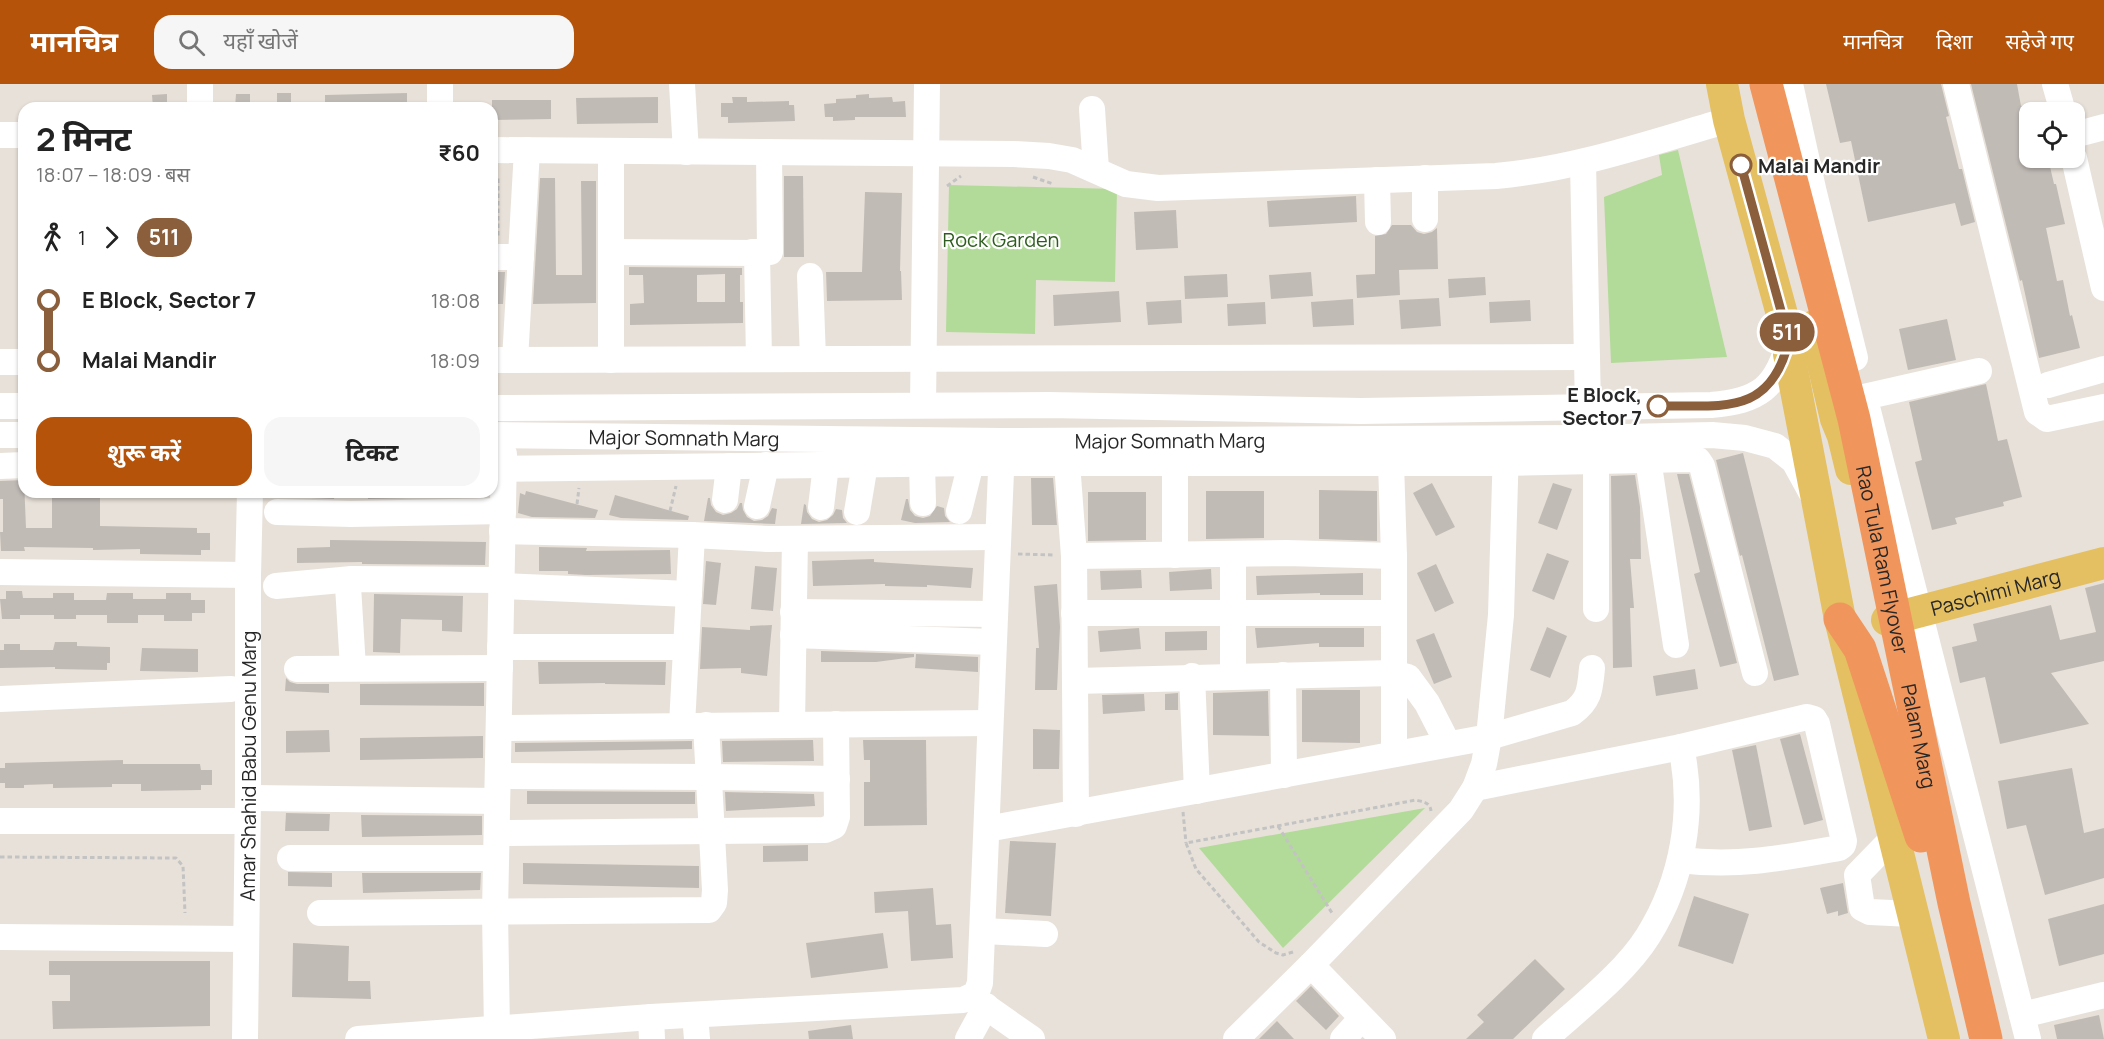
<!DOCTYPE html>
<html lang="hi">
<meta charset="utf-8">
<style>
:root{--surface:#fff;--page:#f6f6f6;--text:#222;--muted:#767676;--accent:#b45309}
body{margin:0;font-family:Manrope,"Noto Sans Devanagari",sans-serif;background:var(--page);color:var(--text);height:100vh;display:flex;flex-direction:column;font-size:22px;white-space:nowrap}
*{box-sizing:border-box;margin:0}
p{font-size:20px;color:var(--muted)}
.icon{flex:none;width:33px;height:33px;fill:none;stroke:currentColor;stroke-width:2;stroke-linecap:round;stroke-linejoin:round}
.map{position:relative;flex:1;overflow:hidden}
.drawer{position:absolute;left:18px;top:18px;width:480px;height:396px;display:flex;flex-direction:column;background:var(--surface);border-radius:18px;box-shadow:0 2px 4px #0004}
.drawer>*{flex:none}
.badge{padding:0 12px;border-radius:20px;font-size:21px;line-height:39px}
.controls{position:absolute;left:2019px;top:18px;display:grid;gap:12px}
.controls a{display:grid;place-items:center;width:66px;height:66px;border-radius:12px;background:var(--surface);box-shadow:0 2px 4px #0004;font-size:30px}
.map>.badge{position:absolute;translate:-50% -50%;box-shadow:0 0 0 3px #fff}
.legs{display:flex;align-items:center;gap:9px;height:66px;padding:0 18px;font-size:20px}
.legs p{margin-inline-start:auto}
.overview{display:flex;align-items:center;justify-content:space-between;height:102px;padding:0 18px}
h1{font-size:33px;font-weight:700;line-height:45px}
.button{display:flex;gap:12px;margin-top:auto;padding:12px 18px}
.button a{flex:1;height:69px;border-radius:18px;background:var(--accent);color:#fff;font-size:24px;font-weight:700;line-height:69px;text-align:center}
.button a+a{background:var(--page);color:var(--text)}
ul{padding:0 18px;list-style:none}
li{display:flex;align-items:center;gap:21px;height:60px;font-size:22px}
li i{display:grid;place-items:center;width:9px;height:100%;margin:0 8px;background:currentColor}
li i::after{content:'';width:15px;height:15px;margin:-8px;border:4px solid;border-radius:50%;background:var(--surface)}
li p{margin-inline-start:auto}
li:first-child i{background:linear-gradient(#0000 50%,currentColor 0)}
li:last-child i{background:linear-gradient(currentColor 50%,#0000 0)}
header{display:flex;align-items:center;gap:36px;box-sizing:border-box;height:84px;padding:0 30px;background:var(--accent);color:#fff}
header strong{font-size:28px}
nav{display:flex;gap:33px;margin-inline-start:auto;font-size:21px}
.search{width:420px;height:54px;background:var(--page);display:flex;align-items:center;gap:15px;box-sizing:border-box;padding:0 21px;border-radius:18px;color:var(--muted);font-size:22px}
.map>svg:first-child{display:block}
.green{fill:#b2db99}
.building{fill:#c1bbb6;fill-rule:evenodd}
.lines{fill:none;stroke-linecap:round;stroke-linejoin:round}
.path{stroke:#c3c3c3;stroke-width:3;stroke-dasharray:4.5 3;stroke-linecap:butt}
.minor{stroke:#fff;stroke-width:26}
.major{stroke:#e4c062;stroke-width:32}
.highway{stroke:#f0965c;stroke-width:33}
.line-1-casing{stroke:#fff;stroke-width:14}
.line-1{stroke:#8b5e3c;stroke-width:9}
.stop-1-dot{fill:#fff;stroke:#8b5e3c;stroke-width:3}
.labels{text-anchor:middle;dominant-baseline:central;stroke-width:4.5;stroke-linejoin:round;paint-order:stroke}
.stop-label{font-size:20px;font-weight:bold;fill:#272727;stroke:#fff;text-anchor:start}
.park-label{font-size:20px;fill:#2e5c1e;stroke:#fff}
.street-label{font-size:20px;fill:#272727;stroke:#fff}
</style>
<header>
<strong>मानचित्र</strong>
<div class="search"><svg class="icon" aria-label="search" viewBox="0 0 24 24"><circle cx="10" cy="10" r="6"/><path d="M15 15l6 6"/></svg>यहाँ खोजें</div>
<nav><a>मानचित्र</a><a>दिशा</a><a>सहेजे गए</a></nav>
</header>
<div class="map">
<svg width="2104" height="955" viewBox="0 0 2104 955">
<rect width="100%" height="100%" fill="#e8e1d9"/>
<g class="green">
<polygon points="1678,66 1727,273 1611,279 1604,113 1662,91 1659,71"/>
<polygon points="949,101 1117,105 1115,198 1036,196 1035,250 946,248"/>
<polygon points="1425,724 1283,864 1199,764"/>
</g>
<g class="building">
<polygon points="1826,0 1941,0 1949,32 1946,33 1959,85 1962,85 1975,138 1961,142 1955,119 1868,138 1851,57 1840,59"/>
<polygon points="1971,0 2017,0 2021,22 2030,19 2030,74 2048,74 2054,100 2056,100 2065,140 2046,144 2057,197 2063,196 2070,232 2072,231 2080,264 2039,274 2022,196 2020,197"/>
<rect x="277" y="9" width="14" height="15"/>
<polygon points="407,9 407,24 325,24 325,11"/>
<polygon points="167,10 167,24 153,24 152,11"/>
<polygon points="236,10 250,10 250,24 235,24"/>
<polygon points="869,10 869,14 892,13 893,18 905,17 906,33 855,33 855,36 833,37 833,33 825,33 824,20 836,19 836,15 856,14 856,11"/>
<polygon points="658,13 658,39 577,40 576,14"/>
<polygon points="732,13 747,13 747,18 789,17 789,21 794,21 795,37 728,39 728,33 721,33 721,19 733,19"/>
<polygon points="492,16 551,16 551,35 492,36"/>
<polygon points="784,92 803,92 804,173 784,173"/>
<polygon points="540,94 555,94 556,191 582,191 581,97 596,97 596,219 533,220"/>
<polygon points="865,108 902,109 900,187 901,187 902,216 827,217 826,188 862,188"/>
<polygon points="1356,112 1357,138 1269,143 1267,117"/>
<polygon points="1176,126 1178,164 1136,166 1134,128"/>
<polygon points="1392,141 1411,141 1417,148 1424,150 1432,148 1437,144 1438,185 1399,186 1400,211 1357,214 1356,191 1375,190 1375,152 1386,150"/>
<path d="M 629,183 L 742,184 L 742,191 L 740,191 L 740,218 L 743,218 L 743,239 L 630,241 L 630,220 L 644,219 L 643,191 L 629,191 ZM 725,190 L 725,218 L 697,218 L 697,191 Z"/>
<polygon points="492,188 505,188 503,220 492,220"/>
<polygon points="1311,188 1313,212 1271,215 1269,191"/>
<polygon points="1227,190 1228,213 1185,215 1184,192"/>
<polygon points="1485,193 1486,211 1449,214 1448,195"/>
<polygon points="1119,207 1121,238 1054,242 1053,211"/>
<polygon points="1439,214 1441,242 1401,245 1399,216"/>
<polygon points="1353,215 1354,241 1313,243 1311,218"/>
<polygon points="1181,216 1182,239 1148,241 1146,218"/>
<polygon points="1530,216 1531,237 1490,239 1489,218"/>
<polygon points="1265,218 1266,240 1228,242 1227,220"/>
<polygon points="1947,235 1956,276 1908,286 1899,245"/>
<polygon points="1986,300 1998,357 2007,355 2022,413 2003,418 2004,422 1955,434 1957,440 1932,446 1915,378 1922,376 1909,318"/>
<polygon points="1743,369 1799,591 1774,597 1742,471 1740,472 1716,376"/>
<polygon points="1677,390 1689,390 1737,579 1720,583 1694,490 1700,488"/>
<polygon points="1635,391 1640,423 1641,475 1630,475 1634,524 1630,524 1632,583 1613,584 1611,392"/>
<polygon points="1031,394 1053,394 1057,441 1032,441"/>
<polygon points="24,396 26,444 52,444 52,408 100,408 100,442 197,444 197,449 210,449 210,466 201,466 201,471 140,470 140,465 93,466 93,464 24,463 25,467 1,467 0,448 3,448 3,415 0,415 0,397"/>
<polygon points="1432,399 1455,443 1436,452 1413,409"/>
<polygon points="1553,399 1572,405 1557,446 1538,439"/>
<polygon points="1319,406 1377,407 1377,457 1319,455"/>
<polygon points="526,407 598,426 595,434 532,433 518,429 520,409 525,411"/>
<polygon points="1206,407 1264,407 1264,454 1206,455"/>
<polygon points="289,408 335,408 334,415 289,413"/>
<polygon points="368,408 487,408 487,412 368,415"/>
<polygon points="1088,408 1146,408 1146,456 1088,457"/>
<polygon points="615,411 689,432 688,436 621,434 609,431"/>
<polygon points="708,414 710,414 711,421 716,428 723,431 731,429 737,425 740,419 742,419 743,426 747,433 754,437 762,436 768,432 772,424 777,425 775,440 704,437"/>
<polygon points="906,415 908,415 910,426 915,432 923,434 930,432 937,422 944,424 945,432 950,438 915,439 901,436"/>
<polygon points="804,420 806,421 807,428 812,435 819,438 827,436 833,431 836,425 842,426 843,434 847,439 801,440"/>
<polygon points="330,456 486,458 485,481 362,480 362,478 297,479 297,464 330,463"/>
<polygon points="539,463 587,464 586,467 670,466 671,490 586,491 568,490 568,487 539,487"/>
<polygon points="1547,469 1569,477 1554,516 1532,507"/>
<polygon points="874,475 874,478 973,484 971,504 927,501 927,503 885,502 885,500 813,502 812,477"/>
<polygon points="706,477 721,479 716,521 703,520"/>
<polygon points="1436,480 1454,519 1435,528 1417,489"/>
<polygon points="755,482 777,484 773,527 751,525"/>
<polygon points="1211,485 1212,505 1170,507 1169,488"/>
<polygon points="1141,486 1142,504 1101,506 1100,487"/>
<polygon points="1363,489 1363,511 1320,511 1320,509 1257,511 1256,492"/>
<polygon points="2104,499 2104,577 2051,589 2089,640 2000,660 1985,593 1960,599 1952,563 1977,557 1973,540 2051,521 2060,556 2096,548 2085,504"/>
<polygon points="1057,500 1060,543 1057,606 1035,606 1036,564 1039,564 1034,502"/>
<polygon points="6,507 22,507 23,514 53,514 53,509 74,509 74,516 106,516 107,509 133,509 133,515 166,515 166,509 191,509 191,516 205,516 205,529 192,529 192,537 164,537 164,531 138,531 138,539 107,539 107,531 76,531 76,535 54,535 54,531 20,531 20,535 2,535 0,515 6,515"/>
<polygon points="374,510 463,512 462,548 442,547 442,536 401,535 400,569 373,568"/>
<polygon points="772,541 767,592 741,589 741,584 700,585 702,543 750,546 750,542"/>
<polygon points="1547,543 1567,552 1550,594 1530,586"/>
<polygon points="1139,544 1141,565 1100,568 1098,547"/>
<polygon points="1255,544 1364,544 1364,563 1319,563 1319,559 1257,564"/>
<polygon points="1207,547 1207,566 1165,567 1165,548"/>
<polygon points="1434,549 1452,593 1434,600 1416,556"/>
<polygon points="55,558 77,558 77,562 110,563 110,579 107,579 107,586 55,585 55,583 0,584 0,566 4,566 4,560 20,560 20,566 53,566"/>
<polygon points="142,564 198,565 198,588 140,587"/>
<polygon points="821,567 914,570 914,573 876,578 821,578"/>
<polygon points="916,570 978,573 978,588 915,584"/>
<polygon points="538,578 666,578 665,601 605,600 605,599 539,600"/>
<polygon points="1695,585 1698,605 1656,612 1653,592"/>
<polygon points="286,594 290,598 297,600 329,600 329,609 285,607"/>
<polygon points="484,599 484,622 360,621 360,600"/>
<polygon points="1302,606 1360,606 1360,659 1302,658"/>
<polygon points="1268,607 1269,652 1213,651 1213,609"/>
<polygon points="1178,609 1178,626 1165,626 1165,610"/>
<polygon points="1144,610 1145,627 1103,630 1102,611"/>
<polygon points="1033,645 1060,646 1059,685 1033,685"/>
<polygon points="329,646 330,668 286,669 286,647"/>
<polygon points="1800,650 1823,736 1804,741 1780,655"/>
<polygon points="483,652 483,674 360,676 360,654"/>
<polygon points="813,656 814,677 723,678 722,657"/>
<polygon points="863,656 926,656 927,741 864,742 864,698 870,698 870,676 864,676"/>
<polygon points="692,657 692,665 515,668 515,659"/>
<polygon points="1756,661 1772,743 1749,747 1732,666"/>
<polygon points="123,676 123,680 200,680 201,686 212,686 212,701 201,701 201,706 141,707 141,700 112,700 112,703 53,704 53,700 24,701 24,704 5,704 5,699 0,699 0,684 5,684 5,679"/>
<polygon points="2072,684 2084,749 2104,744 2104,794 2045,811 2026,741 2007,745 1998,697"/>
<polygon points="527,707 695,708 695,720 527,720"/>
<polygon points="725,708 814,710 815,722 726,727"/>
<polygon points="286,729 330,730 329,747 285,747"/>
<polygon points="361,731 482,732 482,751 362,753"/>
<polygon points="1010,757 1056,759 1051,832 1005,829"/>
<polygon points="808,761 808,777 763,778 763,762"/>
<polygon points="523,779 699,782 699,804 523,800"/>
<polygon points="288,788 332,789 332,803 288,802"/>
<polygon points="362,789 481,789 480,806 363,809"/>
<polygon points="1843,799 1848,829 1838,832 1838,827 1827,830 1820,804"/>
<polygon points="933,804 936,841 951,840 953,874 911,877 908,827 875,829 874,808"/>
<polygon points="1694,812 1749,830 1733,880 1678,862"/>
<polygon points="2104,820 2104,870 2059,882 2048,835"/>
<polygon points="883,849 888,884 811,894 806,859"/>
<polygon points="293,859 349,862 348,897 370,897 371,915 292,913"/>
<polygon points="1535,875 1565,905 1513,955 1466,955 1484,938 1477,931"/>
<polygon points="49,877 210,877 210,942 53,945 52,917 70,917 70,891 49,891"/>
<polygon points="1311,902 1339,932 1326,946 1296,917"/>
<polygon points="2099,931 2104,955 2057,955 2054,941"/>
<polygon points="1277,937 1294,955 1259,955"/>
<polygon points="851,941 853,955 809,955 808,947"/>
</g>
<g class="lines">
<g class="path">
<polyline points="492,93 498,93 498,154"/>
<polyline points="1033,93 1053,100"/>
<polyline points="947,102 961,92"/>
<polyline points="577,420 579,404"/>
<polyline points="670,427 676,402"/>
<polyline points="1018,470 1054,471"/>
<polyline points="1183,728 1186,759"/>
<polyline points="1278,742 1332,829"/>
<polyline points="0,773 176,774 183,782 185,829"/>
<path d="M 1293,868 L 1283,871 L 1276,869 L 1259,858 L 1196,785 L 1186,759 L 1416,716 C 1423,718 1430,718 1431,727"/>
</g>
<g class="minor">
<polyline points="440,0 440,24"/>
<polyline points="682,0 686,68"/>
<polyline points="1790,0 1814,109 1855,274"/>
<polyline points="1956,0 2037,328 2047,335 2104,323"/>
<polyline points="2055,0 2063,28"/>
<polyline points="200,24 200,0"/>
<polyline points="1092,25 1096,86"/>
<polyline points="0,51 24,51"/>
<polyline points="2074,51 2104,43"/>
<path d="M 492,66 L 1014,70 L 1049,72 L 1072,76 L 1126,100 L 1158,104 L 1496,92 C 1576,85 1652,58 1729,36"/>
<polyline points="611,67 611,276"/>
<polyline points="2074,74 2104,204"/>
<polyline points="1583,78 1588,324"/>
<polyline points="1377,96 1378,138"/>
<polyline points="1425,135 1425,94"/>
<polyline points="612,168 757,169 759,275"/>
<polyline points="752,168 770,168 769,68"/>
<polyline points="492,173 521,173"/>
<polyline points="810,192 813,275"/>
<polyline points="492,276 1587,273"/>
<polyline points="515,276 527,66"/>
<polyline points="0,278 24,278"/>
<polyline points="2048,301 2104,285"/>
<polyline points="1864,313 1979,287"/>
<polyline points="923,321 927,0"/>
<polyline points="0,322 24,322"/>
<path d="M 492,324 L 1049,321 L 1361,327 L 1711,321 C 1759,317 1777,304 1789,257"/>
<polyline points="1868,327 2028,955"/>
<polyline points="0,351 24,351"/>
<path id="s1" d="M 492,351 L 1002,357 L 1581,354 L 1712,351 L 1745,354 L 1775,362 L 1794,377 L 1811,408"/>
<polyline points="1648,375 1676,561"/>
<polyline points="922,379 923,419"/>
<polyline points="1067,379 1074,472 1076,730"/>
<polyline points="1175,379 1175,471"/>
<polyline points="1391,379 1394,472 1394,670"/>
<polyline points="0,382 24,381"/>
<polyline points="492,385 979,379 1505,379 1692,375 1698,376 1702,382 1755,589"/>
<polyline points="725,416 729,382"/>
<polyline points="757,422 766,381"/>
<polyline points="821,423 826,381"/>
<polyline points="959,427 971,379"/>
<polyline points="277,428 351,430 503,427"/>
<polyline points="857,428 865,380"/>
<polyline points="502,447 692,451 768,455 998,453"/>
<polyline points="1233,470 1233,592"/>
<polyline points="1074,472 1286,469 1394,472"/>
<polyline points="0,488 248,491"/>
<polyline points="352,495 348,502 353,584"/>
<polyline points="276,502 352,495 501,496"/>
<polyline points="501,502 689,510"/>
<polyline points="1596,525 1596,377"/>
<polyline points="793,528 995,530"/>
<polyline points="1074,529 1394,529"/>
<polyline points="793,551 993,558"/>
<polyline points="500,563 686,563"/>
<polyline points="297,585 500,584"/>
<polyline points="1283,591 1284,691"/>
<polyline points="1192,592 1197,707"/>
<polyline points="1075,597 1393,589 1408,593 1427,619 1448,660"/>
<polyline points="0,615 231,605"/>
<polyline points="792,640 795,455"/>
<polyline points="682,641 692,451"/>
<polyline points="499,644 990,639"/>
<polyline points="498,692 708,693 837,695"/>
<path d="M 1475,704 L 1681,663 L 1807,633 L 1814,635 L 1817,640 L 1844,757 L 1843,761 L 1839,764 C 1783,774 1738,783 1680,776"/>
<polyline points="248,714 497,717"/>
<polyline points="0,737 247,737"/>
<path d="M 987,745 L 1489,653 L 1572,629 C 1590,616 1590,605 1592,584"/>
<polyline points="497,749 825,746 834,742 837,733 836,640"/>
<polyline points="1893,754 1857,791 1862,824 1870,828 1912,830"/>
<polyline points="290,774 496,774"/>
<polyline points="320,829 709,826 714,819 715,806 706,641"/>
<polyline points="983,847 1045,850"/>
<polyline points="0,853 246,855"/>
<polyline points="1311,881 1383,955"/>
<polyline points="972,913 1032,955"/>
<polyline points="695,931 697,955"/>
<polyline points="2022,931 2104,911"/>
<polyline points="651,933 652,955"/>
<polyline points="497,946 495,829 504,370"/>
<path id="s2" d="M 245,955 L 248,714 L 248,491 L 250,408"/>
<polyline points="358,955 651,933 963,916 976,910 980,899 1002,363"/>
<polyline points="968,955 986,922"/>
<polyline points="1236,955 1311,881 1461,726 1475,704 1484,680 1489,653 1501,531 1506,364"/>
<polyline points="1343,955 1362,934"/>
<path d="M 1545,955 C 1578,925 1625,889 1648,852 C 1683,796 1695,727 1681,663"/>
</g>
<g class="major">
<polyline points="1722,0 1729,36 1789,256 1789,270 1840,535 1944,955"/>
<polyline points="1814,242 1836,335 1843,352 1851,385"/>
<path id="s3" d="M 1887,536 L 2104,479"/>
</g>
<g class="highway">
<path id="s4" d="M 1766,0 L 1854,335 L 1954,819 L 1986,955"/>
<polyline points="1840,535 1860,565 1921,752"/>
</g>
</g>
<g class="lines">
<defs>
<path id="line-1" d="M 1658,322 C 1722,321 1771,333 1789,256 L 1741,81"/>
</defs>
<use href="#line-1" class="line-1-casing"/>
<use href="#line-1" class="line-1"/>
</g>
<g class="stop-1-dot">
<circle cx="1741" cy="81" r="10"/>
<circle cx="1658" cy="322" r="10"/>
</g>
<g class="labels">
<g class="stop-label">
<text x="1758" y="81">Malai Mandir</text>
<text x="1642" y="310" text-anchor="end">E Block,<tspan x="1642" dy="23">Sector 7</tspan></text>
</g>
<g class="park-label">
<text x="1001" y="155">Rock Garden</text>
</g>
<g class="street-label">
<text stroke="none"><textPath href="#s1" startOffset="192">Major Somnath Marg</textPath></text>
<text stroke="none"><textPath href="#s1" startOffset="678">Major Somnath Marg</textPath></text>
<text stroke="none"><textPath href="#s4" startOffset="490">Rao Tula Ram Flyover</textPath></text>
<text stroke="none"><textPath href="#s3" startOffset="112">Paschimi Marg</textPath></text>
<text stroke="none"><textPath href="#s4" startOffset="670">Palam Marg</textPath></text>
<text stroke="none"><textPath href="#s2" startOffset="273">Amar Shahid Babu Genu Marg</textPath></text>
</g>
</g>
</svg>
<div class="controls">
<a><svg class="icon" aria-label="locate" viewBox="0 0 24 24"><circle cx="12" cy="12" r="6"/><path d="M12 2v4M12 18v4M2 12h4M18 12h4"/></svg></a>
</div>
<b class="badge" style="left:1787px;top:248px;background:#8b5e3c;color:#fff">511</b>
<section class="drawer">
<div class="overview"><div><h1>2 मिनट</h1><p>18:07 – 18:09 · बस</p></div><b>₹60</b></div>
<div class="legs"><svg class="icon" aria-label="walk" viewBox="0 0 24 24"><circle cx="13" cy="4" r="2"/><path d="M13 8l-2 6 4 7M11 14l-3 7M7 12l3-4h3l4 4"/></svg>1<svg class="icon" aria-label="forward" viewBox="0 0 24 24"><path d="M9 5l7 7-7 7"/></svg><b class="badge" style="background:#8b5e3c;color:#fff">511</b></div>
<ul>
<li><i style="color:#8b5e3c"></i><b>E Block, Sector 7</b><p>18:08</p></li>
<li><i style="color:#8b5e3c"></i><b>Malai Mandir</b><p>18:09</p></li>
</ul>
<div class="button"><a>शुरू करें</a><a>टिकट</a></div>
</section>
</div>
